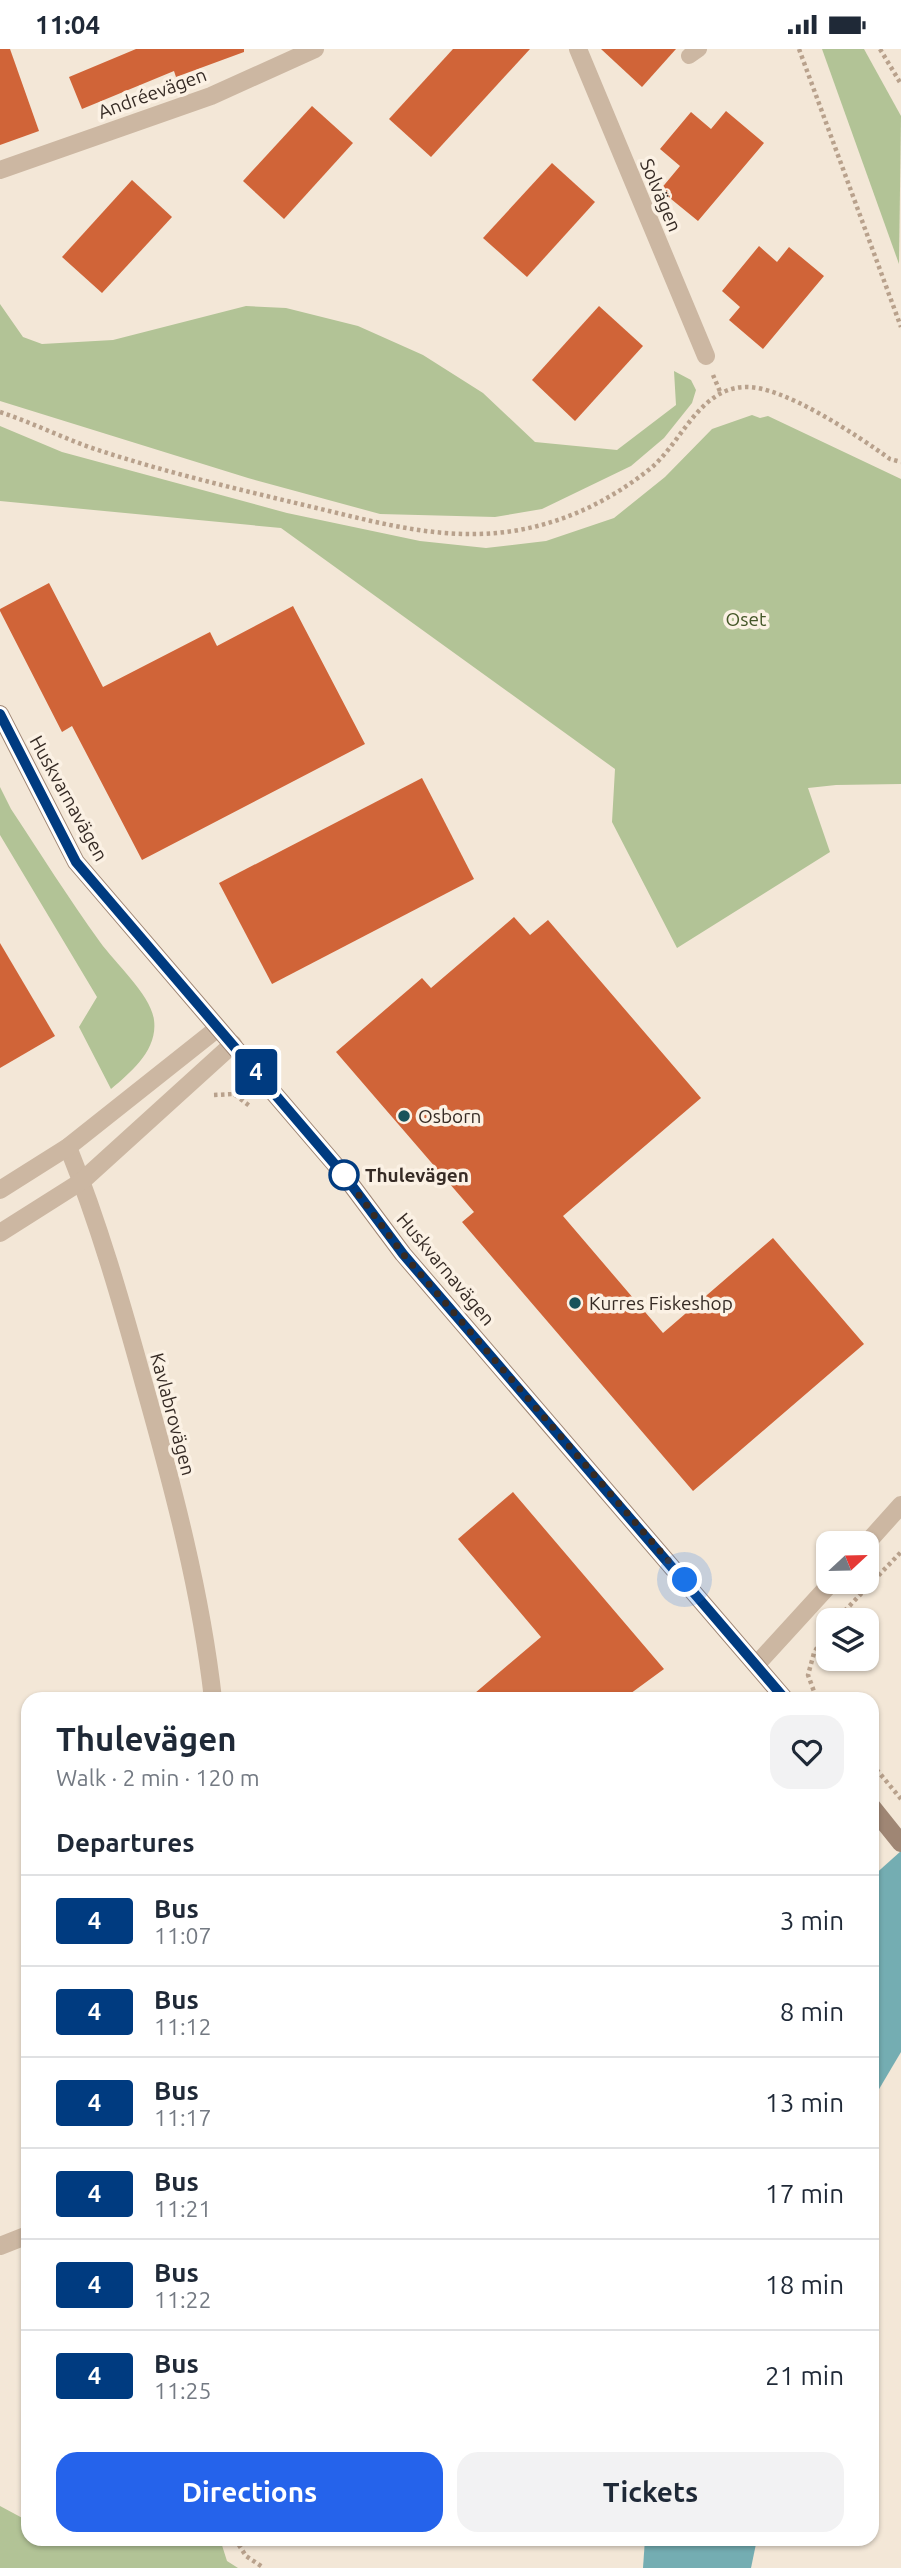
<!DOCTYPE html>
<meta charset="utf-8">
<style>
:root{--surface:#fff;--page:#f2f2f3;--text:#1f2937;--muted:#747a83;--line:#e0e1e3;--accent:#2563eb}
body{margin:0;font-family:Ubuntu,sans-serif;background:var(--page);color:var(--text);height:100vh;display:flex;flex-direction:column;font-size:26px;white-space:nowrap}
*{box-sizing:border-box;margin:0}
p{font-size:23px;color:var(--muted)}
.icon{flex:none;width:38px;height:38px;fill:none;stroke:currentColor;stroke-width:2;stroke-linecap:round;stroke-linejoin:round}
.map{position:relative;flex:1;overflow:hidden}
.details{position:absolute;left:21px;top:1643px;width:858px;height:854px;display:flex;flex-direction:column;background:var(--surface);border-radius:21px;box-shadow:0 2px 5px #0004}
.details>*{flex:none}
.badge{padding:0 14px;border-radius:5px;font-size:24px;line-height:46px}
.needle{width:46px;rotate:68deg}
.controls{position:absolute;left:816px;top:1482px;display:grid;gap:14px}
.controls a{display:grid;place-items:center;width:63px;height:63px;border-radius:14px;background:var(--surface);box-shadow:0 2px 5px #0004;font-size:35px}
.you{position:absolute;width:35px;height:35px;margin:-18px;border:5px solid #fff;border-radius:50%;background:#1a73e8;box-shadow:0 0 0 10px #1a73e833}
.map>.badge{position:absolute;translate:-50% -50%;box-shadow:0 0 0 4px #fff}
h2{padding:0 35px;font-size:26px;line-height:63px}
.round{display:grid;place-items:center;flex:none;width:74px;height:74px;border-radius:21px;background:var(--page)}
.summary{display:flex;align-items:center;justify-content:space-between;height:119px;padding:0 35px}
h1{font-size:33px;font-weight:600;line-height:52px}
.button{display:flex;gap:14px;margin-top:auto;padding:14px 35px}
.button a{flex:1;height:80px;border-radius:21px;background:var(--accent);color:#fff;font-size:28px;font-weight:600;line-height:80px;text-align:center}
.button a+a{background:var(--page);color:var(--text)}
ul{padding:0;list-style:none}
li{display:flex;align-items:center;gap:21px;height:91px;padding:0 35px;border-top:2px solid var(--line)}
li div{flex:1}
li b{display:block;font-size:26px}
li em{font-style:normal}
li .badge{min-width:77px;font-weight:700;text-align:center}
.status{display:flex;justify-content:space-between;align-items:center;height:49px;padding:0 35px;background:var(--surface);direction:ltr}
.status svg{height:19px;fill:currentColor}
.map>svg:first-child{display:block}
.green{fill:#b2c396}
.water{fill:#74adb2}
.building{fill:#d06438}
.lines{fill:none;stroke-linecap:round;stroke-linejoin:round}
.path{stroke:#b8a18c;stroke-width:4.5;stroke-dasharray:3.5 3.5;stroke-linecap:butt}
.lane{stroke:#ccb7a2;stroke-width:16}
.street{stroke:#ccb7a2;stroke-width:18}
.secondary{stroke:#9f8674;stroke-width:18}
.line-casing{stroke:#fff;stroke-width:16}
.line{stroke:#003b80;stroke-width:10}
.walk{stroke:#362b25;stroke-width:7;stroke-dasharray:0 12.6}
.poi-dot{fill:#18535a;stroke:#fbf1e4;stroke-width:2.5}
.stop-dot{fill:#fff;stroke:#003b80;stroke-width:3.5}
.labels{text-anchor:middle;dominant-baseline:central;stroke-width:7;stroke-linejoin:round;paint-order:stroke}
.street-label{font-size:19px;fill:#362b25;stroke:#fbf1e4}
.park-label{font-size:19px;fill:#435627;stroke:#fbf1e4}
.poi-label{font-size:19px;fill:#362b25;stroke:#fbf1e4;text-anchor:start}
.stop-label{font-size:19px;font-weight:bold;fill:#362b25;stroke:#fbf1e4;text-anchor:start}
</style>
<div class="status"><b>11:04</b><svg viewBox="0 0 49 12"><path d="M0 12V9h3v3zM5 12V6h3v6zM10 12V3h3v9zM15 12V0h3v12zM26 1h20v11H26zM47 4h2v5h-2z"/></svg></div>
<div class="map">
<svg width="901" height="2519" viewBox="0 0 901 2519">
<rect width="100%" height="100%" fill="#f3e7d7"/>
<g class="green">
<polygon points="822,0 864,0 901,67 899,215"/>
<polygon points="0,255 23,288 42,295 113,291 246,257 286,259 358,277 423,306 483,344 535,393 617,401 676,356 674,322 691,331 696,341 692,354 664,389 631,417 542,460 495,468 380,465 248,429 0,352"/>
<polygon points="752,366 760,369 768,367 901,430 901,735 836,736 808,739 830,803 677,899 612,773 615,720 281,479 0,452 0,377 62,403 287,464 420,492 486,499 546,492 614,469 665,428 712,380"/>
<path d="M 0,738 L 11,760 C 40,804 69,850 100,893 C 115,914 151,946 154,971 C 158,1001 131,1023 111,1040 L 79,978 L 97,948 L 0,786 Z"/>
<polygon points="0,2457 28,2472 28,2490 220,2490 227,2512 238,2519 0,2519"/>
</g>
<g class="water">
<polygon points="901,1802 901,2003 872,2052 872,1828"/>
<polygon points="645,2490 757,2490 751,2519 643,2519"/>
</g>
<g class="building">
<polygon points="0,0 10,0 39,82 0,96"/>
<polygon points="136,0 244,0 244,3 176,28 174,22 82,60 69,28"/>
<polygon points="453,0 530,0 431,108 389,70"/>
<polygon points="601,0 676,0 642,38"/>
<polygon points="312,57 353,94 284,170 243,132"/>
<polygon points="726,62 764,94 698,172 660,141 680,117 660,100 691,63 711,80"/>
<polygon points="552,114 595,153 527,228 483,189"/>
<polygon points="132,131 172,168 102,244 62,208"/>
<polygon points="759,197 777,213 789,198 824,227 763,300 729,271 740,258 722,242"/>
<polygon points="599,257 643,297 575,372 532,331"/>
<polygon points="49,534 103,638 210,583 217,597 293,557 365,695 142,811 72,677 62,683 0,562 0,560"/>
<polygon points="422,729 474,830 272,935 219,834"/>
<polygon points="514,868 530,886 548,871 701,1049 563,1167 663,1284 773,1189 864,1295 693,1442 462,1173 474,1163 336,1003 422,929 431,939"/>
<polygon points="0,894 55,987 0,1019"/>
<polygon points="513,1443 664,1620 623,1650 468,1650 541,1588 458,1490"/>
</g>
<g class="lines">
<g class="path">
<polyline points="799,0 901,278"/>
<polyline points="880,0 901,35"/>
<polyline points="713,326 721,345"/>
<path d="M 0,363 C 30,373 59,387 89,398 C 166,424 246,442 325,461 C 387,476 448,492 513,482 C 564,474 610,452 651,419 C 681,394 699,340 744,338 C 783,336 858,387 890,410 L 901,413"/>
<polyline points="214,1046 234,1045 251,1058"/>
<polyline points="835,1572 901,1503"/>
<polyline points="816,1648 808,1626 814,1604 828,1579"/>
<polyline points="872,1715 901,1750"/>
<polyline points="235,2490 246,2507 264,2519"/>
</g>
<polyline class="lane" points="689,7 699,0"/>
<g class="street">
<polyline points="578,0 706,307"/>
<polyline points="0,121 211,47 315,0"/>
<path d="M 68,1098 C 99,1175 122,1255 144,1335 C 173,1438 201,1543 213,1650"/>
<polyline points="0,1141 68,1098 218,979"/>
<polyline points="0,1184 82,1132 233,995"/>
<polyline points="866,1495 901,1456"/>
<polyline points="757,1615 832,1533"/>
<polyline points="0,2197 28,2186"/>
</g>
<g class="secondary">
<polyline points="0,665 76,813 344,1126 403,1205 785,1650"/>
<polyline points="872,1758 901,1794"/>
</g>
</g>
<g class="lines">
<defs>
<polyline id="line" points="0,665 76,813 344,1126 403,1205 785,1650"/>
</defs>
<use href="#line" class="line-casing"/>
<use href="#line" class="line"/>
<polyline class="walk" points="344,1126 403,1205 685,1531"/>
</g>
<g class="poi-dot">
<circle cx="404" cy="1067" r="7"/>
<circle cx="575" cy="1254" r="7"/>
</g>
<circle class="stop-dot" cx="344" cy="1126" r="14"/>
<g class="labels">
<g class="street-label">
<text transform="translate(152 44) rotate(-20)">Andréevägen</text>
<text transform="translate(661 146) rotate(67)">Solvägen</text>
<text transform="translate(69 749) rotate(61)">Huskvarnavägen</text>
<text transform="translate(446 1220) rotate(50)">Huskvarnavägen</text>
<text transform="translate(173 1365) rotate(75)">Kavlabrovägen</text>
</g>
<g class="park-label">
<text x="746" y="570">Oset</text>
</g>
<g class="poi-label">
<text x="418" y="1067">Osborn</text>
<text x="589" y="1254">Kurres Fiskeshop</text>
</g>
<g class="stop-label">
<text x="365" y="1126">Thulevägen</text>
</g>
</g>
</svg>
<div class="controls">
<a><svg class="needle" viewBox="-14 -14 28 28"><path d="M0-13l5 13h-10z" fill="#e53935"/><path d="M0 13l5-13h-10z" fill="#747a83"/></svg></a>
<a><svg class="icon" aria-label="layers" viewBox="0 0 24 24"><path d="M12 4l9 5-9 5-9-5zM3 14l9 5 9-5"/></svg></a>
</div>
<div class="you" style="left:685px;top:1531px"></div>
<b class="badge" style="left:256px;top:1023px;background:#003b80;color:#fff">4</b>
<section class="details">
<div class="summary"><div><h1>Thulevägen</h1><p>Walk · 2 min · 120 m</p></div><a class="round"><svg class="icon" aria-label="heart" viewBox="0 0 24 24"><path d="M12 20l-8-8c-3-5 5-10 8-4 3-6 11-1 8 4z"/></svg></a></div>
<h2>Departures</h2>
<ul>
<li><span class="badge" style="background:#003b80;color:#fff">4</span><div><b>Bus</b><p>11:07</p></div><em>3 min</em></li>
<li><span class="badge" style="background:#003b80;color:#fff">4</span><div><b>Bus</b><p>11:12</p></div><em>8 min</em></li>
<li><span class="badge" style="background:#003b80;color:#fff">4</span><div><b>Bus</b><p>11:17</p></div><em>13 min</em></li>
<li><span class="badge" style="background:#003b80;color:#fff">4</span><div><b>Bus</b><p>11:21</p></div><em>17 min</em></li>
<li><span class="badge" style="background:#003b80;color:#fff">4</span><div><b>Bus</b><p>11:22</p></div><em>18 min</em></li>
<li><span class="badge" style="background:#003b80;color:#fff">4</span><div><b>Bus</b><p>11:25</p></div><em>21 min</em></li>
</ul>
<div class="button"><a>Directions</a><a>Tickets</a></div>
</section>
</div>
